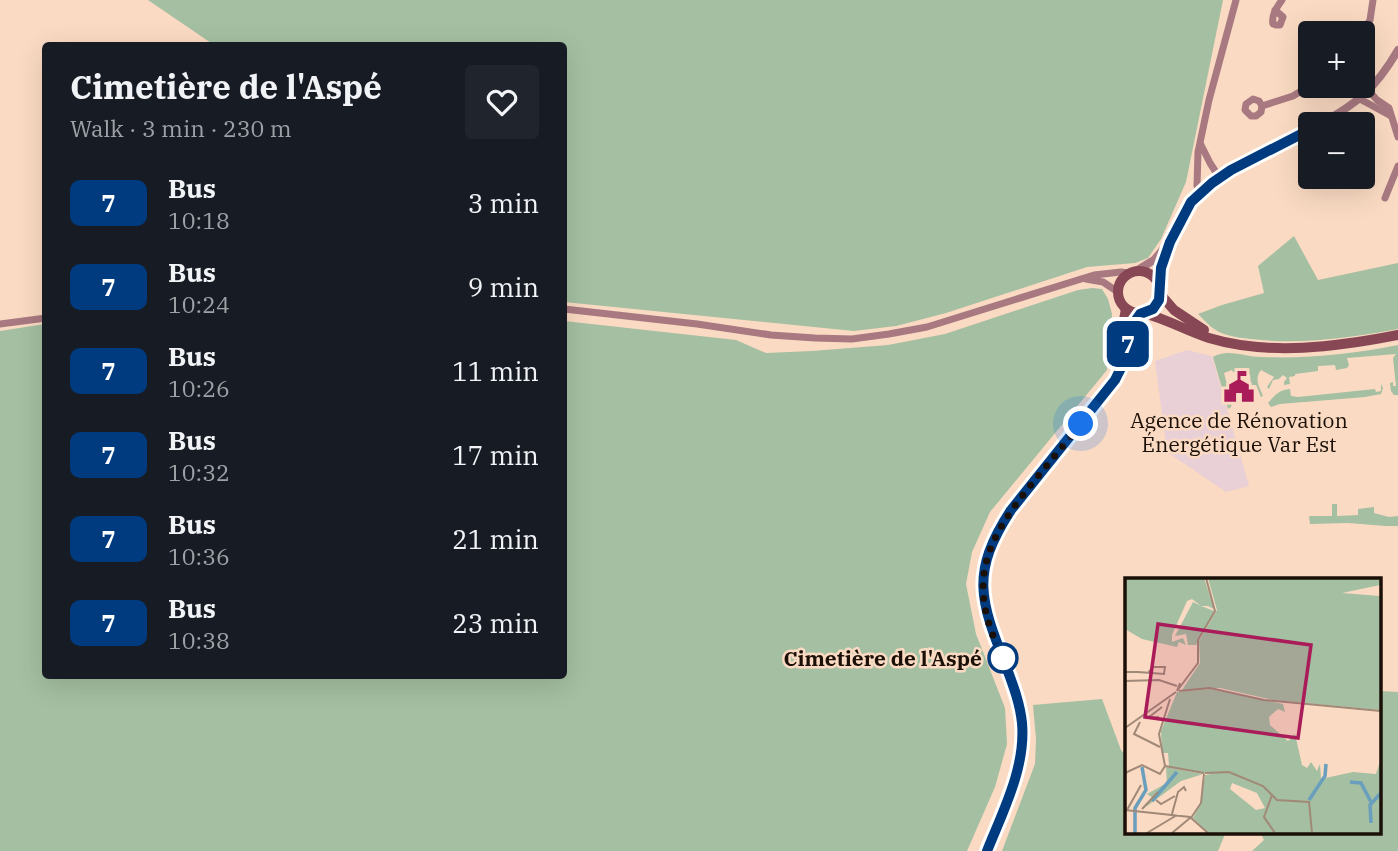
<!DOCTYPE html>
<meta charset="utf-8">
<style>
:root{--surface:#171b24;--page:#20242c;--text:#f1f3f6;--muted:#9ea1a6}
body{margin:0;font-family:"IBM Plex Serif",serif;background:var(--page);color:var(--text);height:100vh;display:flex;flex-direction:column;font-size:26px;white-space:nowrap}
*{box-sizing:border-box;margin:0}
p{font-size:23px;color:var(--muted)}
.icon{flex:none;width:38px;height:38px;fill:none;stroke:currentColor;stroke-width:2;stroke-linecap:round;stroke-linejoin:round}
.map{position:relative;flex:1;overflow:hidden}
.sheet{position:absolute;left:42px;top:42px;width:525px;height:637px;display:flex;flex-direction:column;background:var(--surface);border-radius:7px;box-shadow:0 7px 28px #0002}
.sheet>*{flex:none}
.badge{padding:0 14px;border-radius:10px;font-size:24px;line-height:46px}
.buttons{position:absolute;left:1298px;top:21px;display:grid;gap:14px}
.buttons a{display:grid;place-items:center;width:77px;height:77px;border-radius:7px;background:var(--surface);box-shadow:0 7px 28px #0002;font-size:35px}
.you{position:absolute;width:35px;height:35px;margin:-18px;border:5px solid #fff;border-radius:50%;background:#1a73e8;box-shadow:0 0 0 10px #1a73e833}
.map>.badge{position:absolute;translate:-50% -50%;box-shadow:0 0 0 4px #fff}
.round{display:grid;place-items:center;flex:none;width:74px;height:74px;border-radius:7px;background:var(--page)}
.summary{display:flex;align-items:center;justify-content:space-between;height:119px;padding:0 28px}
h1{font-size:33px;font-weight:700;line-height:52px}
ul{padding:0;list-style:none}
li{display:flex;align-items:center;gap:21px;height:84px;padding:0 28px}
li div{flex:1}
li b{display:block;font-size:26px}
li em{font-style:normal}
li .badge{min-width:77px;font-weight:700;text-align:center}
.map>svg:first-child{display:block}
.commercial{fill:#e9d0d6}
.green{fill:#a4bfa1}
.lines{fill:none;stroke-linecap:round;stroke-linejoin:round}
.minor{stroke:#a87981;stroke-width:7}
.tertiary{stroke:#a87981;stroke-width:8}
.secondary{stroke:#884754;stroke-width:10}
.line-casing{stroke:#fff;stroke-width:16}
.line{stroke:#003b80;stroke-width:10}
.walk{stroke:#1b1008;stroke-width:7;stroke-dasharray:0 12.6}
.stop-dot{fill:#fff;stroke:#003b80;stroke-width:3.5}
.labels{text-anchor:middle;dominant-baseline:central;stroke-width:5;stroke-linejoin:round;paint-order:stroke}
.poi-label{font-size:21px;fill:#1b1008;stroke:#fadac2}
.stop-label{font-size:21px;font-weight:bold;fill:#1b1008;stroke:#fadac2;text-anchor:end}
.inset-river{fill:none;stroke:#699fbd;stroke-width:3.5}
.inset-road{fill:none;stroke:#a18978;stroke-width:2}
.view{fill:#aa1c59;fill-opacity:0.15;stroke:#aa1c59;stroke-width:3.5}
.inset-edge{fill:none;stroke:#1b1008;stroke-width:3.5}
</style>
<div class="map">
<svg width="1398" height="851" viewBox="0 0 1398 851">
<rect width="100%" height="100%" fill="#fadac2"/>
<polygon class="commercial" points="1187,350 1212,356 1249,486 1226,492 1167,452 1155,361"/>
<g class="green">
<polygon points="148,0 1223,0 1186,182 1161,239 1148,258 1135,263 1087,267 946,313 896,326 854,331 564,302 564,46 214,45"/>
<path d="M 1294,236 L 1318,280 L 1398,263 L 1398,329 C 1349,338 1301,345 1251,339 C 1241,338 1228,336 1219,332 C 1211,328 1204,320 1198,314 L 1222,305 L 1264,293 L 1258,266 Z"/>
<polygon points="1092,288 1102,289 1108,299 1112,314 1107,370 990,512 972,552 966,584 976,634 1005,708 1007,744 995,787 967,851 0,851 0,331 45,324 46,676 564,676 564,321 736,340 766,353 812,351 888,345 945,334 1078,290"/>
<path d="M 1398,345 L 1398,395 L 1394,395 L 1391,391 L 1390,383 L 1393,382 L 1393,386 L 1396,386 L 1393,358 L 1396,354 L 1347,358 L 1349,365 L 1347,368 L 1336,370 L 1335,365 L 1318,366 L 1318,371 L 1295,374 L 1295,376 L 1289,377 L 1290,384 L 1284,385 L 1284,382 L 1287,378 L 1283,375 L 1279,379 L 1273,380 L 1269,389 L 1267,387 L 1274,377 L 1261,370 C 1254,379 1259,386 1263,396 L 1261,397 L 1256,385 L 1251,385 L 1250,374 L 1248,374 L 1247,371 L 1239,373 L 1238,371 L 1233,372 L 1232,370 L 1224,373 L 1232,403 L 1231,407 L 1228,409 L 1213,357 C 1228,348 1245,357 1261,357 C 1307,359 1353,354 1398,345 Z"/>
<path d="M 1381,384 L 1383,388 L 1381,394 L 1365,397 L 1280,404 L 1271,407 L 1268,403 C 1275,395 1279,390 1290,389 L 1291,396 L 1298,397 L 1375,389 L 1376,392 L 1381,391 Z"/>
<polygon points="1332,504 1337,504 1337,516 1358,515 1358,509 1374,507 1374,513 1389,517 1398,516 1398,526 1386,526 1348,523 1310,524 1309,516 1332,516"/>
<polygon points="1379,691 1398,692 1398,851 1252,851 1264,840 1260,832 1379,832"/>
<polygon points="1102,699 1121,750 1127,757 1127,832 1226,832 1218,851 1002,851 1035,764 1036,739 1033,705"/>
</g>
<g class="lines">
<g class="minor">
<path d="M 1275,10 L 1283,17 L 1280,25 L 1276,25 L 1273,24 C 1271,15 1277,7 1282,0"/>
<polyline points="1362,33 1370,20 1373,0"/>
<polyline points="1369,91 1377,100 1389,108 1398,137"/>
<polyline points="1360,99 1391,116"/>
<polyline points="1262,106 1259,101 1253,99 1246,104 1245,110 1251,116 1256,116 1261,112 1262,106 1293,96 1311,85"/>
<polyline points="1201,145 1210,163 1219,177"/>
<polyline points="1201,193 1197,186 1198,152 1209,100 1236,0"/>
<polyline points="1385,198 1398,166"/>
<polyline points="1086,279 1103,282 1118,292"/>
<polyline points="564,309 697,324 771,335 815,338 852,339 889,334 927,327 1094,275 1121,272 1129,273"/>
<polyline points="0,324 46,318"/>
</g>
<g class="tertiary">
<path d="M 1320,124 C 1358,103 1376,88 1398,50"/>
<polyline points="1136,271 1154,260 1165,247"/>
<path d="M 1159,285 C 1161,264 1167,246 1177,228 C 1182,220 1185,211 1190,204 C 1213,170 1275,148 1311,129"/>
</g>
<g class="secondary">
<circle cx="1139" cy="292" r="21"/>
<polyline points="1161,295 1174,310 1204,330"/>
<path d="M 1148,312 L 1153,316 C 1172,322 1190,332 1209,338 C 1269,356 1337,347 1398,335"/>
<polyline points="1125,343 1124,320 1126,309"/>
<path d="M 987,851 C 1003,811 1026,767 1022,723 C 1020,705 1014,688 1008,671 C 982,604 969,575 1011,510 L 1115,380 C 1126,358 1128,335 1140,314"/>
</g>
</g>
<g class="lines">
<defs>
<path id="line" d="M 987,851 C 1003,811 1026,767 1022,723 C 1020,703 1013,685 1006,666 C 980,600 970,573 1011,510 L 1115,380 L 1121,368 L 1133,324 L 1140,314 L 1153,309 L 1159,300 L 1161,268 L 1170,242 L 1191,202 L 1212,183 L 1231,170 L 1311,129"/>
</defs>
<use href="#line" class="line-casing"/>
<use href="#line" class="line"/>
<path class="walk" d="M 1003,658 C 967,586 982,546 1030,486 C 1047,465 1064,445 1081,424"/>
</g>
<defs>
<symbol id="civic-bare" viewBox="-9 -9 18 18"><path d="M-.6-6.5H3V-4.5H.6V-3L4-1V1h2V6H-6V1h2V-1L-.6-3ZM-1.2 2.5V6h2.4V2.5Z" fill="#aa1c59" stroke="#fadac2" stroke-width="2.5" paint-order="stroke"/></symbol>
</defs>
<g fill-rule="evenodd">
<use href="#civic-bare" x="1217" y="365" width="44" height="44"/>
</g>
<circle class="stop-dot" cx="1003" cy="658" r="14"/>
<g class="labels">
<g class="poi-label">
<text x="1239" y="420">Agence de Rénovation<tspan x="1239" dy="24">Énergétique Var Est</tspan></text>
</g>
<g class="stop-label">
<text x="982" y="658">Cimetière de l'Aspé</text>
</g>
</g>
<g transform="translate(1125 578)">
<rect width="256" height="256" fill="#fadac2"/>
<path d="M 0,0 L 79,0 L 89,31 L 83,28 L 76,28 L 89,33 L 71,67 L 63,67 L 61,56 L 50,58 L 68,24 L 76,28 L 67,21 L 62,23 L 47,57 L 47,64 L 58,60 L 61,67 L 54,64 L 52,69 L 17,61 L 0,51 ZM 83,0 L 255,0 L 255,7 L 217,15 L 255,18 L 255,132 L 148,122 L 95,110 L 57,112 L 75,85 L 74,63 L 92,32 ZM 85,111 L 158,126 L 160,134 L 153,131 L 144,139 L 145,147 L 163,163 L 170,156 L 177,187 L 182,190 L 186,184 L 192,193 L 195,186 L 196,201 L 228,194 L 251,196 L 255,184 L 255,255 L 84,255 L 68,240 L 76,226 L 80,197 L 86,197 L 44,188 L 43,175 L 37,175 L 36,153 L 52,114 ZM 107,205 L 132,215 L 140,230 L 131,232 L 105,211 ZM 41,189 L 78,196 L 56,203 L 18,231 L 28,220 L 22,216 L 42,205 Z" fill="#a4bfa1" fill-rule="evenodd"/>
<path class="inset-river" d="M 225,204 L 236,205 L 246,224M 184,222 L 200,198 L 201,186M 27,223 L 52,194M 246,245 L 245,227 L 256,215M 10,255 L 10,230 L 21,212 L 17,189"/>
<path class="inset-road" d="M 0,94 L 13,94 L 39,96 L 40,89 L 28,89 L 23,95M 0,103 L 34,102 L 52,108M 55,105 L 52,113 L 73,85 L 73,62 L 90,33 L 81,0M 54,113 L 85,110 L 139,122 L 256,133M 34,139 L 23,140 L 37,129M 15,144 L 9,156 L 35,169M 0,150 L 51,114M 40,188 L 34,156 L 45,121M 40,188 L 79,195M 0,195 L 17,187 L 35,196 L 40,188M 80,195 L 104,194 L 138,208 L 152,222 L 184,224 L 187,255M 147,217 L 139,239 L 150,255M 31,222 L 36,226 L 50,218M 17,231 L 33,214M 0,232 L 65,239 L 83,255M 2,232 L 16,207M 47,236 L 53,214 L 59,209 L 61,213M 66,240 L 76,225 L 79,196M 22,255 L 52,237M 47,255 L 65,240"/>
<path class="view" d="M 33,46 L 186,67 L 173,160 L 20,139 Z"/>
<rect width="256" height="256" class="inset-edge"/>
</g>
</svg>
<div class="buttons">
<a>+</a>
<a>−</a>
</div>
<div class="you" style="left:1081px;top:424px"></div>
<b class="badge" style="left:1128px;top:344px;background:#003b80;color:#fff">7</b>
<section class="sheet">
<div class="summary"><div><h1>Cimetière de l'Aspé</h1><p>Walk · 3 min · 230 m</p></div><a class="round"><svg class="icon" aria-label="heart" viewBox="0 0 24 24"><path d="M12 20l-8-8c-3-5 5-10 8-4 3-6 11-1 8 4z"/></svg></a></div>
<ul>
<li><span class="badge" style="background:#003b80;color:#fff">7</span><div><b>Bus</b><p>10:18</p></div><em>3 min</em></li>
<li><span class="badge" style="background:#003b80;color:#fff">7</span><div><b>Bus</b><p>10:24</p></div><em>9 min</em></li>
<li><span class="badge" style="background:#003b80;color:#fff">7</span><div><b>Bus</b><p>10:26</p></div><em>11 min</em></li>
<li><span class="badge" style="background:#003b80;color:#fff">7</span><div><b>Bus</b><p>10:32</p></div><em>17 min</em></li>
<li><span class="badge" style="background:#003b80;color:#fff">7</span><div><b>Bus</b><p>10:36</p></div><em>21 min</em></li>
<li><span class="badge" style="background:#003b80;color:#fff">7</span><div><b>Bus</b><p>10:38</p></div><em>23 min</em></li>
</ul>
</section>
</div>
